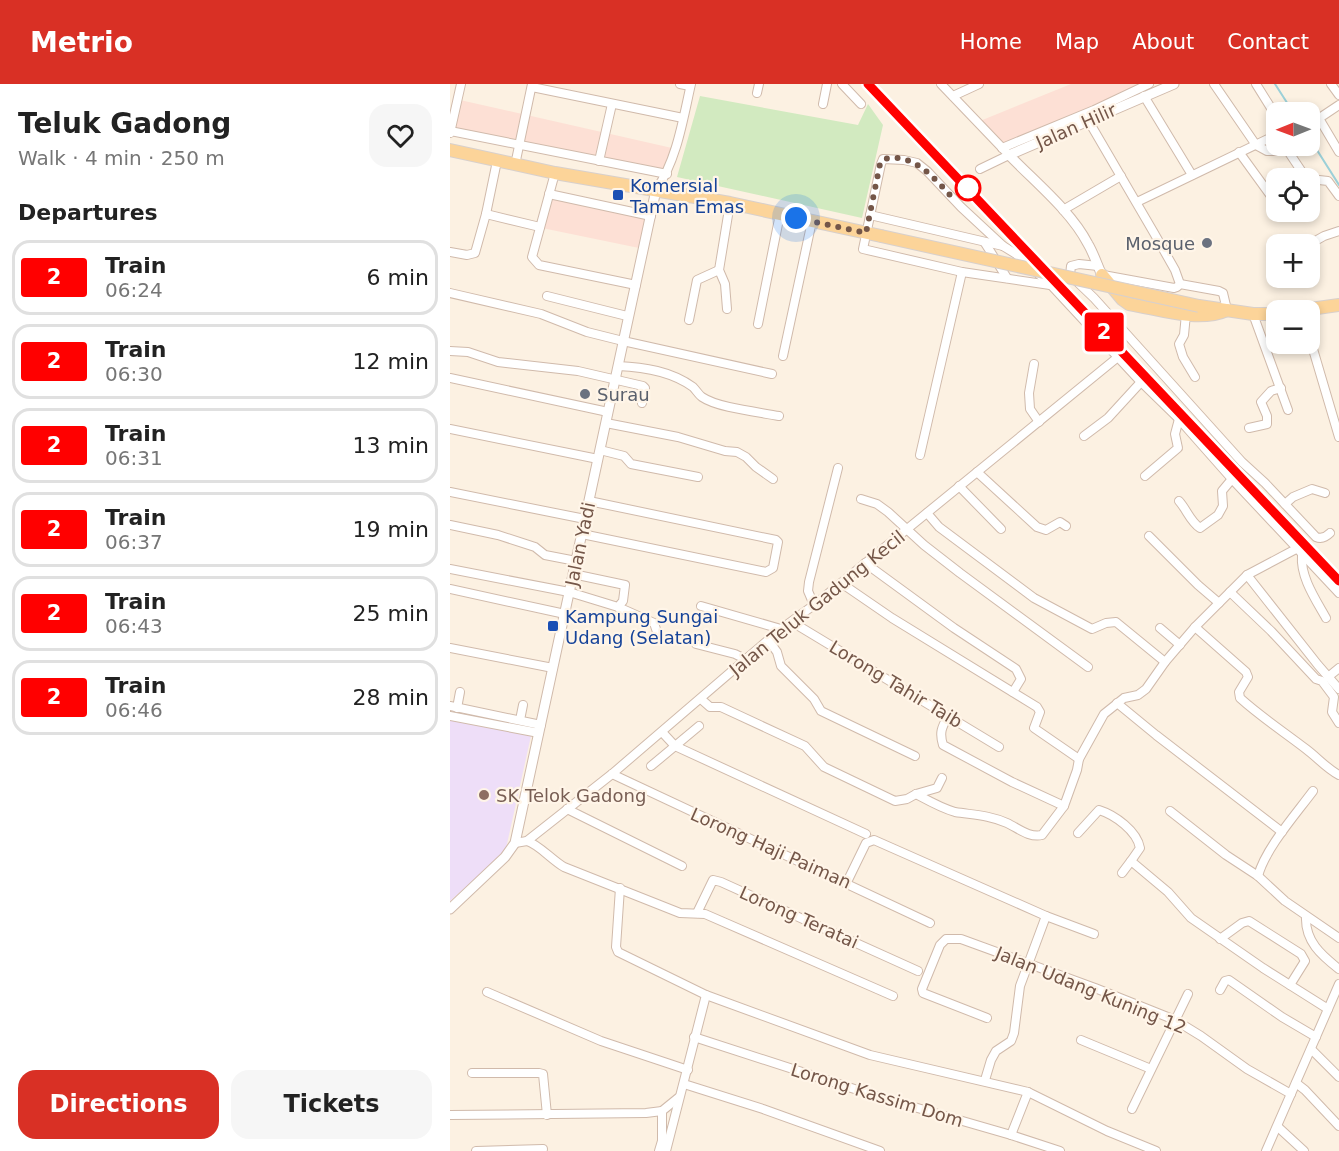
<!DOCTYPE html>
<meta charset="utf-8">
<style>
:root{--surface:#fff;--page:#f6f6f6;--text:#222;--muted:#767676;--line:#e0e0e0;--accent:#d93025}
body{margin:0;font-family:"DejaVu Sans",sans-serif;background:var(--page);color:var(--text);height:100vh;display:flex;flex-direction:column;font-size:22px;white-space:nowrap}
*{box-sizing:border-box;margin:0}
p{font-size:20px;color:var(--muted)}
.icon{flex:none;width:33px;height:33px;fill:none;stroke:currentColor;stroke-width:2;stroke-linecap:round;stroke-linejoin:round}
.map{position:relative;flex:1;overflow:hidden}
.panel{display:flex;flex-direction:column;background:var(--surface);width:450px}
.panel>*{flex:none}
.badge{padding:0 12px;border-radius:4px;font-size:21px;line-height:39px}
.needle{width:39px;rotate:269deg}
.buttons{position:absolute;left:816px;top:18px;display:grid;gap:12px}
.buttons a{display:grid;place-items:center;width:54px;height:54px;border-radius:12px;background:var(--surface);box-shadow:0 3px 9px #0003;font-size:30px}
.you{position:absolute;width:30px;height:30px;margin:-15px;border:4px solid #fff;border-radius:50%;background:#1a73e8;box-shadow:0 0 0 9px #1a73e833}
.map>.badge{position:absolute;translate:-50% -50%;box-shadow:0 0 0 3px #fff}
h2{padding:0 18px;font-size:22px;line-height:54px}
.round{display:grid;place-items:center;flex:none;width:63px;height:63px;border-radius:18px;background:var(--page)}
.summary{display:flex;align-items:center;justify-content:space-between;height:102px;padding:0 18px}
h1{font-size:28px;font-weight:700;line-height:45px}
.cta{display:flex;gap:12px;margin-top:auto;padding:12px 18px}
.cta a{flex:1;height:69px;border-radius:18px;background:var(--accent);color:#fff;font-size:24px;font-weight:700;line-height:69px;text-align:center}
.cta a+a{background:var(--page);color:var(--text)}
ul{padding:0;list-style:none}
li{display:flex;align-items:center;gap:18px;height:75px;margin:0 12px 9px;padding:0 6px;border:3px solid var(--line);border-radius:18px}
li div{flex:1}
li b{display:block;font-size:22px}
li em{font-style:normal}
li .badge{min-width:66px;font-weight:700;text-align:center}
header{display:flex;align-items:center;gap:36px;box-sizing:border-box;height:84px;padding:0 30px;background:var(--accent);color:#fff}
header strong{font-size:28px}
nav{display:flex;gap:33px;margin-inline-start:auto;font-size:21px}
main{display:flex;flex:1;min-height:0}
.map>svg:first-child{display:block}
.commercial{fill:#fde0d5}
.education{fill:#eedef8}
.green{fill:#d2eac0}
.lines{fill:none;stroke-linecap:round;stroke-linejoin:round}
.stream{stroke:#9cd0d8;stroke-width:2}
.minor-casing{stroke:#d0baab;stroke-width:10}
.tertiary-casing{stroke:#d0baab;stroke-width:11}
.primary-casing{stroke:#d8d0cc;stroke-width:14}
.minor{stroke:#fff;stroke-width:8}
.tertiary{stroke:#fff;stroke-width:9}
.primary{stroke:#fcd499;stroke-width:12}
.rail{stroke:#b3a1c5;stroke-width:2;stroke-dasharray:9 6;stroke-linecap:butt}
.primary-bridge-casing{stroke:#d8d0cc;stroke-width:14;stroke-linecap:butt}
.primary-bridge{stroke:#fcd499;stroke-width:12}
.line-casing{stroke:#fff;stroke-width:14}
.line{stroke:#f00;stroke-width:9}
.walk{stroke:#745648;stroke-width:6;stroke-dasharray:0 10.8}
.stop-dot{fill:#fff;stroke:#f00;stroke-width:3}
.transit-dot{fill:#1a4fb4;stroke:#fff5e8;stroke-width:2}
.worship-dot{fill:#6b7280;stroke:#fff5e8;stroke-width:2}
.education-dot{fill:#8d6e63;stroke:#fff5e8;stroke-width:2}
.labels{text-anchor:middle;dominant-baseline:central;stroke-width:4.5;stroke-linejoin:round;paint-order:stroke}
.street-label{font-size:18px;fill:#745648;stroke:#fff5e8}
.transit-label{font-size:18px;fill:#164399;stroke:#fff5e8;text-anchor:start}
.worship-label{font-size:18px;fill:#5b616d;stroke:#fff5e8;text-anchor:end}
.education-label{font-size:18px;fill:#785e54;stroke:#fff5e8;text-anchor:start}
</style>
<header>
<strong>Metrio</strong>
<nav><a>Home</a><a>Map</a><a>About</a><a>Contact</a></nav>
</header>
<main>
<section class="panel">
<div class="summary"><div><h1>Teluk Gadong</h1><p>Walk · 4 min · 250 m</p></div><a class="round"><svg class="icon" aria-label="heart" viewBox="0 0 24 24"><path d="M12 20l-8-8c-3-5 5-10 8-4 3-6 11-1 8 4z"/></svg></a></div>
<h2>Departures</h2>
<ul>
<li><span class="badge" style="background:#f00;color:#fff">2</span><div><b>Train</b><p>06:24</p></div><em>6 min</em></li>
<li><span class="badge" style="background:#f00;color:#fff">2</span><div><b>Train</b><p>06:30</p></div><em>12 min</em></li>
<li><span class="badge" style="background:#f00;color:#fff">2</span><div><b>Train</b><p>06:31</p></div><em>13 min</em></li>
<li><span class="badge" style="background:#f00;color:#fff">2</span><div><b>Train</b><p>06:37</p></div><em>19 min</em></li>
<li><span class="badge" style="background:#f00;color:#fff">2</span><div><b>Train</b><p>06:43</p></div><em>25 min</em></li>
<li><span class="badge" style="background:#f00;color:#fff">2</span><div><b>Train</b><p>06:46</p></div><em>28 min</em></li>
</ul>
<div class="cta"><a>Directions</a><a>Tickets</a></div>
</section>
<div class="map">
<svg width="889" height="1067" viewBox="0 0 889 1067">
<rect width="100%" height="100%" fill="#fcf1e2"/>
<g class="commercial">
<polygon points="621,0 693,0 640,25 552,61 530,37"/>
<polygon points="10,16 222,64 215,87 4,45"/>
<polygon points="101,113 196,133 189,164 92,144"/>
</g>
<polygon class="education" points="0,635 81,652 55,769 0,817"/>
<polygon class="green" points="250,12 408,41 418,20 433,41 412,134 227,93"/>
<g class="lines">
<g class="stream">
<polyline points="825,0 843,28"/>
<polyline points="860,55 889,101"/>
</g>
<defs>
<g id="minor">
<polyline points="230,0 240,2"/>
<polyline points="392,0 411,20"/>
<polyline points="491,0 559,71 530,85"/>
<polyline points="764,0 806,61 817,67 838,67 854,91 859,94"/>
<polyline points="806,0 826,32"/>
<polyline points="881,0 889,11"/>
<polyline points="82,3 233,34"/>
<polyline points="307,9 309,0"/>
<polyline points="503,12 529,0"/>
<polyline points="694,12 742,91"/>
<polyline points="373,20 377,0"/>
<polyline points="889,21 871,33 870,36 889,68"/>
<polyline points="638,36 704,149 725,186 730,200 727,203 724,204 653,191"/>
<polyline points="0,47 217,90"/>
<polyline points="0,49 11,0"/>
<polyline points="552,64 644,26 699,0"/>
<polyline points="789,68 826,119"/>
<polyline points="149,77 162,20"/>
<polyline points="65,81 82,0"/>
<polyline points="105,89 82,173 89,181 186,201"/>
<polyline points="860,95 878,97 889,112"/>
<path d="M 206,106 C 227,76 233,35 241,0"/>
<polyline points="99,110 201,132"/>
<polyline points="687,118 826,51"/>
<polyline points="613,126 671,92"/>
<polyline points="833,128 836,131"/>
<polyline points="36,130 90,143"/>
<polyline points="420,131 553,162 566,170 602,202 691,298 729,335 782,395 889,509"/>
<polyline points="535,159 557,194"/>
<polyline points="860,160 874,152 889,147"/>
<polyline points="553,162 511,123 477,87 467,79 454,76 433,75 431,80 413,165 512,188 600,201"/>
<polyline points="0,168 17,171 25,169 36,130 47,77"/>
<path d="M 648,182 L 629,180 L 621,182 L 620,191 L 644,214 L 792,378 L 815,399 L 866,453 C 871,455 876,453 880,449"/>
<polyline points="730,200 769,207 773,209 777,226"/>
<polyline points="0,209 91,230 137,248 173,257 322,290"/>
<polyline points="97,212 177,232"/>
<polyline points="277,225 275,200 269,186 280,119"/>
<polyline points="736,230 734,251 729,260 733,273 745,293"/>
<polyline points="803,230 838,326"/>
<polyline points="239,236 247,196 269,186"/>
<polyline points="308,240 330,130"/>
<polyline points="860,255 889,353"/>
<polyline points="0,267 18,268 48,278 128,287 193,302 195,304 192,319"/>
<polyline points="333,272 362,137"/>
<polyline points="584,280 579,309 580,325 589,338"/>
<path d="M 168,282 C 194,283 221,287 243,303 C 246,306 249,311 252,313 C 268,324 309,328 329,332"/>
<polyline points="0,294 158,328"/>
<polyline points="156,339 228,353 275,367 287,368 296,373 306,383 323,395"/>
<polyline points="799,344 817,340 817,332 811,318 821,307 831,304"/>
<polyline points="0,345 148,375"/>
<polyline points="634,352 658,334 691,298"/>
<polyline points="150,366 174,372 181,380 248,393"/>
<polyline points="470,371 512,188"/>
<polyline points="527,388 587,443 596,446 610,438 616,442"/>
<polyline points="695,392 728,364 725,350 729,335"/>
<polyline points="509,402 551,445"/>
<polyline points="0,408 135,435"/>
<polyline points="411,415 427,420 438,428 474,461 510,489 638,583"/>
<path d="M 729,417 C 737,426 740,437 750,444 L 768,431 L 773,422 L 772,407 L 782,395"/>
<polyline points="835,420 843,413 862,405 875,409"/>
<polyline points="477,429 489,443 584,514 642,545 656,539 666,538 715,578"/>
<polyline points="0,441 48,451 85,463 95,471 126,477"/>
<polyline points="132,450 316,488 323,484 328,458 326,456 139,417"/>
<polyline points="699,452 748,501 769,519"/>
<path d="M 852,471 C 850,493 866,516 876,534"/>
<polyline points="415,479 504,544 566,585 571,595 563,608"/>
<polyline points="0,485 119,508 168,523 173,517 175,501 123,490"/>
<polyline points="797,491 868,581 889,605"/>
<polyline points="391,499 442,534 587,623 590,628 584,644 629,675"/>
<polyline points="0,505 115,530"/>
<polyline points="780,508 821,547 866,595 872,597 884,613 882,628 889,639"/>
<polyline points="364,521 358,507 359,498 388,384"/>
<polyline points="251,522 331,545"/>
<polyline points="168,523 204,539 207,548 206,554"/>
<polyline points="342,538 549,663"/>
<path d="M 745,543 L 796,588 L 798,593 L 789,608 L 790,614 C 811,633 834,648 856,665 C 868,674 876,684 889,691"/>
<polyline points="710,544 730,561"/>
<polyline points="319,557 327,568 331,582 364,615 371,627 465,672"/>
<polyline points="246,560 285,570 297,576"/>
<polyline points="0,564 103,584"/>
<polyline points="878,593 889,584"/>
<polyline points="251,615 260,623 271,623 355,662 374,683 445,717 457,715 466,710 487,704 492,694"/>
<polyline points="667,619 706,651 832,748"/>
<polyline points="0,622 91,641"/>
<polyline points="7,624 10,608"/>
<polyline points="0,632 89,649"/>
<path d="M 498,632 C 492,643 489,648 493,661 L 562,698 L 614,722"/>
<polyline points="70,636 73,621"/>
<polyline points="212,648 225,662 416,750"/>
<polyline points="201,682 249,642"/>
<polyline points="162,690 480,839"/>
<path d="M 466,710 C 479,717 491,724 505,728 C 524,731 539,731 557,739 C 568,744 579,754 592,751 L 614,722 L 627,686 L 629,675 L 654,630 L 674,614 L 688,611 L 696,605 L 715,578 L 745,543 L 797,491 L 846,465"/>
<polyline points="117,725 232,782"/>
<polyline points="720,727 776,771 808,792 835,817 889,854"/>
<path d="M 628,749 L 649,726 C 665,731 687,747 690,764 L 681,777 L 718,808 L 741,834 L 813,884 L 878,925"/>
<path d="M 77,757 C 88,760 102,776 114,783 L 230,829 L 255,830 L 443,912"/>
<polyline points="65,759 77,757 162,690 331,545 364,521 668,273"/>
<polyline points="672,789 681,777"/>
<path d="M 808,792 C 815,765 846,730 863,707"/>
<polyline points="397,798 416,759 424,756 596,832 570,902 564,949 561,957 546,967 541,976 535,996"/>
<polyline points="170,804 166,863 168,868 256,911 420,971 578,1008 657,1047 706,1067"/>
<polyline points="247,829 263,796 271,798 468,887"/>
<polyline points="596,832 644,850"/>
<path d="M 856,833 C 855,857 871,871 889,885"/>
<polyline points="770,855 792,839 799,837 851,870 855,877 840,901"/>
<polyline points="770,906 775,897 779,896 832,933 866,953"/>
<polyline points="37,908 151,957 238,986"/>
<polyline points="537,934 473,909 472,905 490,861 496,855 511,855 645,904 725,936 751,952 797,985 841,1010"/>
<polyline points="244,953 426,1012 561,1051 610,1067"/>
<polyline points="631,956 701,985"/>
<polyline points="861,965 889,993"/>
<polyline points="22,989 89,989 93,990 97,1031"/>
<polyline points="846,999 855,1006 889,1042"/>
<polyline points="234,1000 313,1025 430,1067"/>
<polyline points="682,1025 738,910"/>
<polyline points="0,1031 196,1029 212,1027 228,1014"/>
<polyline points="828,1043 854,1067"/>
<polyline points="561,1051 578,1008"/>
<polyline points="26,1067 93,1065"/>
<polyline points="209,1067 212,1057 212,1027"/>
<polyline points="216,1067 256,911"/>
<polyline points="816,1067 889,900"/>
</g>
<g id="tertiary">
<path d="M 652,191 C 647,181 644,170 638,160 C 621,127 585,98 559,71 L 724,0"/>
<polyline points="0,825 55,773 65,759 206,106"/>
</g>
<g id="primary">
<polyline points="0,66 105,89 280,119 431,152"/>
<path d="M 652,191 L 672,215 L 679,220 C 710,225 748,239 777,226"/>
<polyline points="749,222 803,230 826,230"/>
<polyline points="853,226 889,221"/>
</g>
</defs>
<use href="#minor" class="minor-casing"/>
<use href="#tertiary" class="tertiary-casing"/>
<use href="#primary" class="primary-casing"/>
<use href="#minor" class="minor"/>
<use href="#tertiary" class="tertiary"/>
<use href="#primary" class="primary"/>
<polyline class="rail" points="418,0 889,497"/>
<defs>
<polyline id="primary-bridge" points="431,152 749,222"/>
</defs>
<use href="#primary-bridge" class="primary-bridge-casing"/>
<use href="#primary-bridge" class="primary-bridge"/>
</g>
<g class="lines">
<defs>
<polyline id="line" points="418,0 889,497"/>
</defs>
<use href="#line" class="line-casing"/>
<use href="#line" class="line"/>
<path class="walk" d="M 346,134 L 416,149 L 430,80 L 434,75 C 463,68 483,93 501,112 L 518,104"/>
</g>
<circle class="stop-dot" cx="518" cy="104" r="12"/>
<g class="transit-dot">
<rect x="162" y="105" width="12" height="12" rx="3"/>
<rect x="97" y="536" width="12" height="12" rx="3"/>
</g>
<g class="worship-dot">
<circle cx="757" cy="159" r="6"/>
<circle cx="135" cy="310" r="6"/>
</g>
<circle class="education-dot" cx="34" cy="711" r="6"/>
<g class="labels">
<g class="street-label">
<text transform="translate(626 42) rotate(-24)">Jalan Hilir</text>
<text transform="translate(130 460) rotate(-78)">Jalan Yadi</text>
<text transform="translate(367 519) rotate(-39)">Jalan Teluk Gadung Kecil</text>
<text transform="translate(446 600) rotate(31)">Lorong Tahir Taib</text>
<text transform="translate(321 764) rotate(24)">Lorong Haji Paiman</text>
<text transform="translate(349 833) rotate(24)">Lorong Teratai</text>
<text transform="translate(641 906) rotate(22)">Jalan Udang Kuning 12</text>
<text transform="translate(427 1011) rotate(17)">Lorong Kassim Dom</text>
</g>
<g class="transit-label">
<text x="180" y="101">Komersial<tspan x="180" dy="21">Taman Emas</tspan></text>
<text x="115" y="532">Kampung Sungai<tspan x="115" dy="21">Udang (Selatan)</tspan></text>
</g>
<g class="worship-label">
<text x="745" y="159">Mosque</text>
<text x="147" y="310" text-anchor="start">Surau</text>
</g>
<g class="education-label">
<text x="46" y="711">SK Telok Gadong</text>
</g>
</g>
</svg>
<div class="buttons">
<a><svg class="needle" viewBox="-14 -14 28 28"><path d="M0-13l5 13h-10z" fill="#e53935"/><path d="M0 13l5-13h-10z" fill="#767676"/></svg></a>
<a><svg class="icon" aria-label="locate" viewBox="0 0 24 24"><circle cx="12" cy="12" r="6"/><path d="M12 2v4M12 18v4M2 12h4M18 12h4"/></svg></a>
<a>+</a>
<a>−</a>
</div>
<div class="you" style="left:346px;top:134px"></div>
<b class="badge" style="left:654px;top:248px;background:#f00;color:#fff">2</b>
</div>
</main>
